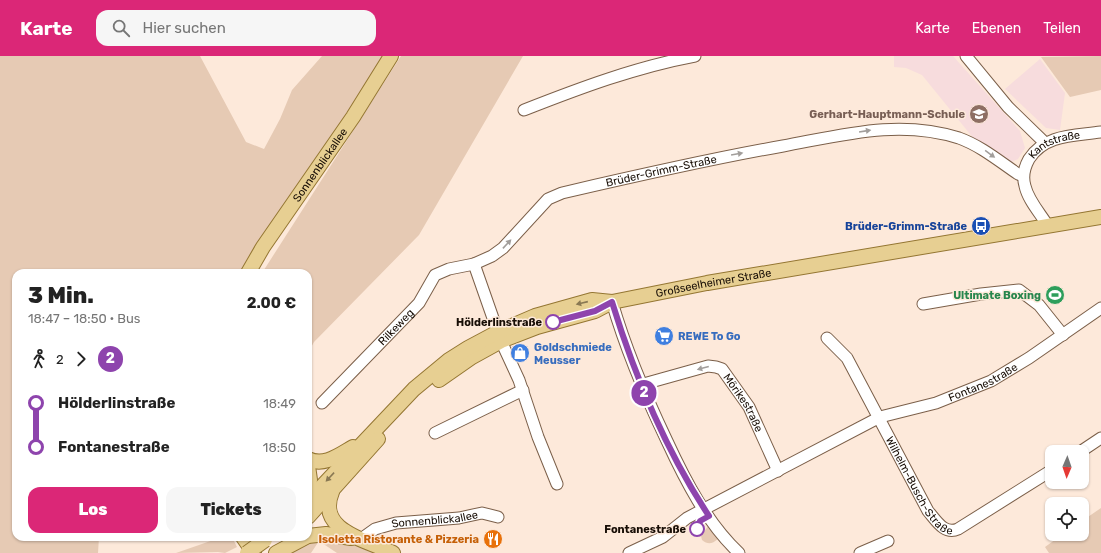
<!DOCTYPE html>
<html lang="de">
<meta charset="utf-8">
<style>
:root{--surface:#fff;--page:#f6f6f6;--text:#222;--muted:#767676;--accent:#db2777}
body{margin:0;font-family:Rubik,sans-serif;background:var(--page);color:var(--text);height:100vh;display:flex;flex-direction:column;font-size:15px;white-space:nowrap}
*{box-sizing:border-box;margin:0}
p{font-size:13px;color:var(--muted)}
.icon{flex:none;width:22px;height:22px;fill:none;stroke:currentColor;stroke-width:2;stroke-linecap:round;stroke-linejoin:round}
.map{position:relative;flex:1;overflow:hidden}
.panel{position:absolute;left:12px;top:213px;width:300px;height:272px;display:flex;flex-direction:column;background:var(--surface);border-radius:12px;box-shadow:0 1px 3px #0004}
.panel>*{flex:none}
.badge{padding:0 8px;border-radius:13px;font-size:14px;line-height:26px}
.needle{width:26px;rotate:182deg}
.buttons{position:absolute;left:1045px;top:389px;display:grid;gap:8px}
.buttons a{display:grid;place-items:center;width:44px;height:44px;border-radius:8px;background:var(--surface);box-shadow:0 1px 3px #0004;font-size:20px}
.map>.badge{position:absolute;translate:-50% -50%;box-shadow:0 0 0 2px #fff}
.legs{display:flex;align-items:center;gap:6px;height:44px;padding:0 16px;font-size:13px}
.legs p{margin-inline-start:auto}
.summary{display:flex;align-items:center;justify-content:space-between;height:68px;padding:0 16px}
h1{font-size:22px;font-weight:800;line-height:30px}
.cta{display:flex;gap:8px;margin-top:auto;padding:8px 16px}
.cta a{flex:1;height:46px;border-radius:12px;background:var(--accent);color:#fff;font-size:16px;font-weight:800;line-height:46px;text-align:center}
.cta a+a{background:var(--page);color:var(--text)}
ul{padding:0 16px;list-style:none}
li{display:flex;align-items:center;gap:14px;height:44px;font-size:15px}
li i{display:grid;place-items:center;width:6px;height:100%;margin:0 5px;background:currentColor}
li i::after{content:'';width:10px;height:10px;margin:-5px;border:3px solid;border-radius:50%;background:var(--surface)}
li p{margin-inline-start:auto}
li:first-child i{background:linear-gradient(#0000 50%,currentColor 0)}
li:last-child i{background:linear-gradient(currentColor 50%,#0000 0)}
header{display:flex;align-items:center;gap:24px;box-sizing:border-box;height:56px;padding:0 20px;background:var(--accent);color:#fff}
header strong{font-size:19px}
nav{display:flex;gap:22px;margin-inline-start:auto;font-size:14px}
.search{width:280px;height:36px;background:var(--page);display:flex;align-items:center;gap:10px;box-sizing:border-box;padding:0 14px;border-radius:12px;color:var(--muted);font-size:15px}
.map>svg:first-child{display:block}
.education{fill:#f7dcdd}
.green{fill:#e6cab4}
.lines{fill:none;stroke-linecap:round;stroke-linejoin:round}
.minor-casing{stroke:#7b5f49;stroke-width:13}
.major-casing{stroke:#947632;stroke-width:16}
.minor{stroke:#fff;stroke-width:11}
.major{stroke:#e7cf92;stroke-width:14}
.major-bridge-casing{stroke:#947632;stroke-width:16;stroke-linecap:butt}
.major-bridge{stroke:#e7cf92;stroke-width:14}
.oneway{fill:#a29e9b}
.oneway2{fill:#897853}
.line-1-casing{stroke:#fff;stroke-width:9}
.line-1{stroke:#8e44ad;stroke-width:6}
.stop-1-dot{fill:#fff;stroke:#8e44ad;stroke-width:2}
.labels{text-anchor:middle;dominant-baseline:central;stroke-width:3;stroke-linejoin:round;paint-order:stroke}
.education-label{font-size:11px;font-weight:bold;fill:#785e54;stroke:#fde9da;text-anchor:end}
.street-label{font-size:11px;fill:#170d05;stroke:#fde9da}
.transit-label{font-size:11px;font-weight:bold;fill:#164399;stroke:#fde9da;text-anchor:end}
.leisure-label{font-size:11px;font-weight:bold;fill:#27864d;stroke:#fde9da;text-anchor:end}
.stop-label{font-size:11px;font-weight:bold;fill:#170d05;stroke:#fde9da;text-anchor:end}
.shop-label{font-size:11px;font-weight:bold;fill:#366cbe;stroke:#fde9da;text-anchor:start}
.food-label{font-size:11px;font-weight:bold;fill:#c56008;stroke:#fde9da;text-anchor:end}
</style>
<header>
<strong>Karte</strong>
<div class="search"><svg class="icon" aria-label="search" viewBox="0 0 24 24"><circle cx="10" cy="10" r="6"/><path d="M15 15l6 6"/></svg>Hier suchen</div>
<nav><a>Karte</a><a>Ebenen</a><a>Teilen</a></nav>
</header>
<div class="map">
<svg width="1101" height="497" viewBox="0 0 1101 497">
<rect width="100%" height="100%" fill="#fde9da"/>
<g class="education">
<polygon points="894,0 953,0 1020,75 1025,92 1018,103 1007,108 974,83 922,19 906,12 894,11"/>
<polygon points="1040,3 1065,37 1060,74 1046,72 1005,33"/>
</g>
<g class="green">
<polygon points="0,0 200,0 246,86 264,93 280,63 292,34 322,0 386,0 241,217 16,217 16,481 99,481 98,497 0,497"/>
<polygon points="401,0 523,0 419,179 314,286 308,297 308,217 262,217"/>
<polygon points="1101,0 1101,34 1070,41 1041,1"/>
<polygon points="1101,452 1101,497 1049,497 1045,491 1063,478 1082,478 1082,465"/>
<path d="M 708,470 L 718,483 C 712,488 708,489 702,484 L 701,480 Z"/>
<polygon points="222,481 232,481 237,491 225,497 218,496 176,497"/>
<polygon points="319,482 355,488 376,497 337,497 319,485 311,497 285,497"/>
</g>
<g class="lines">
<defs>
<g id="minor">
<polyline points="966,0 1008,51 1044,86"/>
<path d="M 524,54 C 580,32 636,11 695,0"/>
<path id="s1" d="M 1048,170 C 1040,157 1028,144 1025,130 C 1022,120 1024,112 1029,103 C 1045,78 1074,80 1101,76"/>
<polyline points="474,208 501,285 519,324 538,381 557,428"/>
<path d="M 612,246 C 626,294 645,339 667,385 C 685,424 707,467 739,497"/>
<polyline points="923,248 981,238 1019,234 1039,249 1063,279"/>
<path id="s2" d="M 827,282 L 847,302 L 928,455 C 936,464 944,479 958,473 L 1052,414"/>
<path id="s3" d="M 640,329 L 708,310 L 716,311 L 722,313 L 749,351 L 778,415"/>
<path id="s4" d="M 322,347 L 419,247 L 435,219 L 449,213 L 474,208 L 492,200 L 503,192 L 548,143 L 562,137 C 635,120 709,103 783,90 C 843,79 899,63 959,82 C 981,90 999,105 1018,118 L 1023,120"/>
<polyline points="435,377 523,334"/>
<polyline points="1080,396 1101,382"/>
<path id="s5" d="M 361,483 L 375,473 L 396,467 L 459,462 L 482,457 L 498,461"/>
<path id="s6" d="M 629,497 L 663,481 L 687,462 L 880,361 L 936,347 L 991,325 L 1029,302 L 1101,252"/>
<polyline points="860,497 888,485"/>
</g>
<g id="major">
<path id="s7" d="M 248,217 L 263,191 L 353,61 L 391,0"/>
<polyline points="439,324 472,301 501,285 537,271 595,255 612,246"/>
<path d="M 308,403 C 324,411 339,399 353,391"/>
<polyline points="308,410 310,424 308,437"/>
<path d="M 332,436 C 316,475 367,484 393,497"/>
<path id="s8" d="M 308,445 L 414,333 L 449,304 L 468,292 L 498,276 L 535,260 L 592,244 L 612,246 L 707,227 L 1101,161"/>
<polyline points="308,461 378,383"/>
<polyline points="308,480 326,478 351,482"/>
<polyline points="243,481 254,497"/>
<polyline points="276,497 306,481"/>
</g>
</defs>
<use href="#minor" class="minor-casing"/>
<use href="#major" class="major-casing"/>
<use href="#minor" class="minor"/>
<use href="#major" class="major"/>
<defs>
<polyline id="major-bridge" points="247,497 265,484"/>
</defs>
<use href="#major-bridge" class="major-bridge-casing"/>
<use href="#major-bridge" class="major-bridge"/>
</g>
<defs><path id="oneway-solid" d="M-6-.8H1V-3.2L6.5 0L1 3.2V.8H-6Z"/></defs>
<g class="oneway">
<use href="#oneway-solid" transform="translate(865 75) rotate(-9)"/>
<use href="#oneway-solid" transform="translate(737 98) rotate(-10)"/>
<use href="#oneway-solid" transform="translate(990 98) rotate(36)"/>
<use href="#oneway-solid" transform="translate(507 188) rotate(-47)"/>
<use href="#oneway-solid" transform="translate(703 312) rotate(165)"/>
</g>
<g class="oneway2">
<use href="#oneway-solid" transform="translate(582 247) rotate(167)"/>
<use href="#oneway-solid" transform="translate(330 421) rotate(133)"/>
</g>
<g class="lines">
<defs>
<path id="line-1" d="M 553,266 L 595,255 L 612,246 C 635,321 666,395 709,460 L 700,465 L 697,473"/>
</defs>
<use href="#line-1" class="line-1-casing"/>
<use href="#line-1" class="line-1"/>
</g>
<defs>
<symbol id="school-disc" viewBox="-11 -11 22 22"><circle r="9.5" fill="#8d6e63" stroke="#fde9da"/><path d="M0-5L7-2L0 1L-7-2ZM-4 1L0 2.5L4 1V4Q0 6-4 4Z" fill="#fff"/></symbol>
<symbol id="bus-disc" viewBox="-11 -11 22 22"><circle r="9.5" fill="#1a4fb4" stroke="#fde9da"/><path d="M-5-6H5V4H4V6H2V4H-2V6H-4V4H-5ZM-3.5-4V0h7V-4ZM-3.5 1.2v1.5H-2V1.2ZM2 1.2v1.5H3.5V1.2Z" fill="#fff"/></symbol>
<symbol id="stadium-disc" viewBox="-11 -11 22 22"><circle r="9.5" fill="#2e9e5b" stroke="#fde9da"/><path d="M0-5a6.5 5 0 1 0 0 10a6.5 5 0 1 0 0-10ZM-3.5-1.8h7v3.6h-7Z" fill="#fff"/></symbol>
<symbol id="supermarket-disc" viewBox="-11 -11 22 22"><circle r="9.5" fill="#3f7fe0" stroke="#fde9da"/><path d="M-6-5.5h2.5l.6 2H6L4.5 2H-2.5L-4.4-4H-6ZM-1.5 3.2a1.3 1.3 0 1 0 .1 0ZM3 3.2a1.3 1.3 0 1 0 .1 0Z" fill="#fff"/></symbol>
<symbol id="shop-disc" viewBox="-11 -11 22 22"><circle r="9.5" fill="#3f7fe0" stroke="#fde9da"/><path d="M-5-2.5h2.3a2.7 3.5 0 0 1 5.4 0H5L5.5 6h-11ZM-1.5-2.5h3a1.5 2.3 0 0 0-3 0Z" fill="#fff"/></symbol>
<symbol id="restaurant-disc" viewBox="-11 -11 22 22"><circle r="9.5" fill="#e8710a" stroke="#fde9da"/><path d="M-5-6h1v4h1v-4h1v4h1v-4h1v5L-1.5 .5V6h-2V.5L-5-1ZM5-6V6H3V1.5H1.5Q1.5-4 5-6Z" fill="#fff"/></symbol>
</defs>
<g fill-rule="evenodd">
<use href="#school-disc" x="968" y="47" width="22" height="22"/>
<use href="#bus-disc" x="970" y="159" width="22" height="22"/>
<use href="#stadium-disc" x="1044" y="228" width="22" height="22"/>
<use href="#supermarket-disc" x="653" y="269" width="22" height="22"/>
<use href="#shop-disc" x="509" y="286" width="22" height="22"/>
<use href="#restaurant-disc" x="482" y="472" width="22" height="22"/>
</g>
<g class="stop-1-dot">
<circle cx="553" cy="266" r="7"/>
<circle cx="697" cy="473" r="7"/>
</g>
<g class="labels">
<g class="education-label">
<text x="965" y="58">Gerhart-Hauptmann-Schule</text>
</g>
<g class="street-label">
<text stroke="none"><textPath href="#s1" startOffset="105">Kantstraße</textPath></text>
<text stroke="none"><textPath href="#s7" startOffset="130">Sonnenblickallee</textPath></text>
<text stroke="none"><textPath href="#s4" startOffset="429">Brüder-Grimm-Straße</textPath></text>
<text stroke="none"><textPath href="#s8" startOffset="479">Großseelheimer Straße</textPath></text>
<text stroke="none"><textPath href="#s4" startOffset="106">Rilkeweg</textPath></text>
<text stroke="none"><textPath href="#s6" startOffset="395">Fontanestraße</textPath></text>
<text stroke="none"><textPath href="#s3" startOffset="125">Mörikestraße</textPath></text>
<text stroke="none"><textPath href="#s2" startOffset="176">Wilhelm-Busch-Straße</textPath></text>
<text stroke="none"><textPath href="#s5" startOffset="78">Sonnenblickallee</textPath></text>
</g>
<g class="transit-label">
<text x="967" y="170">Brüder-Grimm-Straße</text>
</g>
<g class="leisure-label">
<text x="1041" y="239">Ultimate Boxing</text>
</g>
<g class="stop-label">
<text x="542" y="266">Hölderlinstraße</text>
<text x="686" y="473">Fontanestraße</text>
</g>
<g class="shop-label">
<text x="678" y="280">REWE To Go</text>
<text x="534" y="291">Goldschmiede<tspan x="534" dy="13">Meusser</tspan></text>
</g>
<g class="food-label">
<text x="479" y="483">Isoletta Ristorante &amp; Pizzeria</text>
</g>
</g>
</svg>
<div class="buttons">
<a><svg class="needle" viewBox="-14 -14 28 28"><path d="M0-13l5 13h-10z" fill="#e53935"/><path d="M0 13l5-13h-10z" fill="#767676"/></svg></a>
<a><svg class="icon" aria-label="locate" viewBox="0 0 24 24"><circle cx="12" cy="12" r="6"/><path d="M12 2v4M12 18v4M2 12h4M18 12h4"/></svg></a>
</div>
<b class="badge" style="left:644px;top:337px;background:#8e44ad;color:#fff">2</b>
<section class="panel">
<div class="summary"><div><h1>3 Min.</h1><p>18:47 – 18:50 · Bus</p></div><b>2.00 €</b></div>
<div class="legs"><svg class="icon" aria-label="walk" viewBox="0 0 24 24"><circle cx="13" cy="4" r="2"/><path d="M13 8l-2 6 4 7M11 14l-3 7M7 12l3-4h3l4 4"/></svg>2<svg class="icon" aria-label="forward" viewBox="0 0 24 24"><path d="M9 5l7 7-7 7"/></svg><b class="badge" style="background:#8e44ad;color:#fff">2</b></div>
<ul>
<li><i style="color:#8e44ad"></i><b>Hölderlinstraße</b><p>18:49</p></li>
<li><i style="color:#8e44ad"></i><b>Fontanestraße</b><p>18:50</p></li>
</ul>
<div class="cta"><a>Los</a><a>Tickets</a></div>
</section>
</div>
